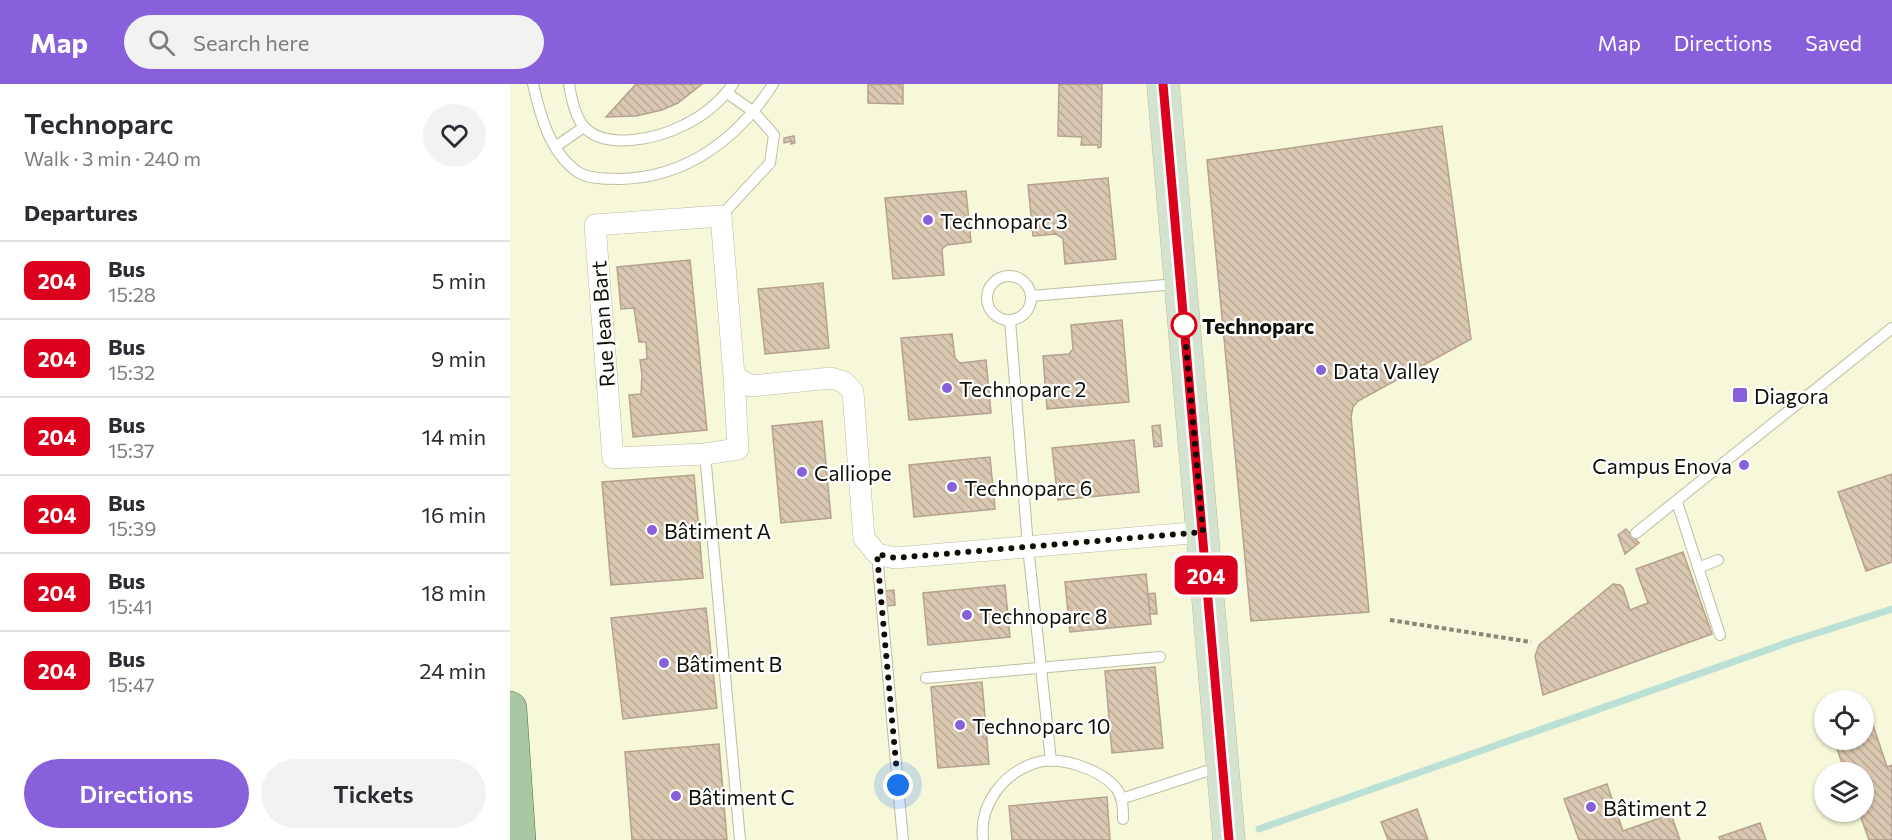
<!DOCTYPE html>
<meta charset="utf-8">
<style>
:root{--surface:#fff;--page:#f2f2f3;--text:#2b2b33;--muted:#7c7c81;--line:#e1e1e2;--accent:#8960db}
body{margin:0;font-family:Commissioner,sans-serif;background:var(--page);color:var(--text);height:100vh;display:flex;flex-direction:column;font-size:22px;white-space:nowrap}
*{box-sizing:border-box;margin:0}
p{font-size:20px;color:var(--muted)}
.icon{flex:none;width:33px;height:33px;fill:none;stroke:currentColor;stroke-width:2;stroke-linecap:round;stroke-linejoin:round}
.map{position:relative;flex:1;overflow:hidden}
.side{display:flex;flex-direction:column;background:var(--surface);width:510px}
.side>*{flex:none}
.badge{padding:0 12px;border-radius:9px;font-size:21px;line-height:39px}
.fabs{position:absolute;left:1304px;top:606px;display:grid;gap:12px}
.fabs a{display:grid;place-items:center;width:60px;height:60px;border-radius:50%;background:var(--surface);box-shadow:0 2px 4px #0004;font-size:30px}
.you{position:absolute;width:30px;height:30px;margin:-15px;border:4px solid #fff;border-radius:50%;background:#1a73e8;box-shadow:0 0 0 9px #1a73e833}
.map>.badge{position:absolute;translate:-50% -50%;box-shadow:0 0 0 3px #fff}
h2{padding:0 24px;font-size:22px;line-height:54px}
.round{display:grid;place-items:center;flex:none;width:63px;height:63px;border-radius:32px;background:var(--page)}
.headline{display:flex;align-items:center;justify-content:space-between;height:102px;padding:0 24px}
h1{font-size:28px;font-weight:600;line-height:45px}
.button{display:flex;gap:12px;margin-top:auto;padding:12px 24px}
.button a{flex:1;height:69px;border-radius:36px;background:var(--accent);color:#fff;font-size:24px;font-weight:600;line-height:69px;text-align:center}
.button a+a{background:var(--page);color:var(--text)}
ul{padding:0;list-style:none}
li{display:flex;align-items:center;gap:18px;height:78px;padding:0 24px;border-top:2px solid var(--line)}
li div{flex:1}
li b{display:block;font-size:22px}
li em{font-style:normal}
li .badge{min-width:66px;font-weight:700;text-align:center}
header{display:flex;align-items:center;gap:36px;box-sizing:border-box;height:84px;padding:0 30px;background:var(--accent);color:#fff}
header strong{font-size:28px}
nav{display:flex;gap:33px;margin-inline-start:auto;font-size:21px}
.search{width:420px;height:54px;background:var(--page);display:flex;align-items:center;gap:15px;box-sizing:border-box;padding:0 21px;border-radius:33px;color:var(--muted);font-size:22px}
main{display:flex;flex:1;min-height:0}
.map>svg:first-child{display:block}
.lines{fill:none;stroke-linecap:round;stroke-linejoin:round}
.stream{stroke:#bce0d6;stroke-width:7}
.building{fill:url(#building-back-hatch);stroke:#b5a38d;stroke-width:1.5}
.lane-casing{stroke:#bdbda2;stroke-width:12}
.street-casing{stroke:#bdbda2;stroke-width:22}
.secondary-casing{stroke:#bdbda2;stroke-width:33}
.primary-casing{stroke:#4c6f42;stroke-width:34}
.path{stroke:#888774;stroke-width:4;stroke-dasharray:4.5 3;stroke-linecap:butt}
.lane{stroke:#fff;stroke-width:10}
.street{stroke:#fff;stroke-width:21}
.secondary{stroke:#d3e3d0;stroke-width:32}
.primary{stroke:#a7c8a1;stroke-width:33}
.line-casing{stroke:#fff;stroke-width:14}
.line{stroke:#db001b;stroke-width:9}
.walk{stroke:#100f06;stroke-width:6;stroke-dasharray:0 10.8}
.poi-dot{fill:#8960db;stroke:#fff;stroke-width:2}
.stop-dot{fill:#fff;stroke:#db001b;stroke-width:3}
.labels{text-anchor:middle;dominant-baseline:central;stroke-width:4.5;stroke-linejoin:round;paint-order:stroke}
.poi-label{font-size:21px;fill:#100f06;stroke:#fff;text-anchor:start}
.street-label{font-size:21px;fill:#100f06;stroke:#fff}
.stop-label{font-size:21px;font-weight:bold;fill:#100f06;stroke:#fff;text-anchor:start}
</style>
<header>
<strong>Map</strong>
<div class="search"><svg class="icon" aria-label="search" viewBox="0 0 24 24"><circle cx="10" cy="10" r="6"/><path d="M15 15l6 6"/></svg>Search here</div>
<nav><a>Map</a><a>Directions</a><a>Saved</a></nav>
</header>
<main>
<section class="side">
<div class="headline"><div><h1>Technoparc</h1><p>Walk · 3 min · 240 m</p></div><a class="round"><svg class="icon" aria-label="heart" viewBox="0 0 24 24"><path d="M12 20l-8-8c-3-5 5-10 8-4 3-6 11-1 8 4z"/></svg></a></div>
<h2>Departures</h2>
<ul>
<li><span class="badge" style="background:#db001b;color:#fff">204</span><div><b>Bus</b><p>15:28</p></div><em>5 min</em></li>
<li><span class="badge" style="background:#db001b;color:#fff">204</span><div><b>Bus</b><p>15:32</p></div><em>9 min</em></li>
<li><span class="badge" style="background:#db001b;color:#fff">204</span><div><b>Bus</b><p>15:37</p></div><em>14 min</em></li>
<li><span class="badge" style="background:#db001b;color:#fff">204</span><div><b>Bus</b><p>15:39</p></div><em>16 min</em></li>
<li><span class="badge" style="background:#db001b;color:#fff">204</span><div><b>Bus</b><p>15:41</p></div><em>18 min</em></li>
<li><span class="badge" style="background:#db001b;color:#fff">204</span><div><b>Bus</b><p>15:47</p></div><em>24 min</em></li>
</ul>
<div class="button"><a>Directions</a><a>Tickets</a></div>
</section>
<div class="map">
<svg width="1382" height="756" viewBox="0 0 1382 756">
<defs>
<pattern id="building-back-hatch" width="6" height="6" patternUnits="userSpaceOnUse" patternTransform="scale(1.5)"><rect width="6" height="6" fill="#dac7b0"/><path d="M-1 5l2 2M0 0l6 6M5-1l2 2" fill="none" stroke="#baaa96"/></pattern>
</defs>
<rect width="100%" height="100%" fill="#f7f7da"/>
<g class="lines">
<polyline class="stream" points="749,745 1279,558 1382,525"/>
</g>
<g class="building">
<polygon points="126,0 192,0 168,19 152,26 126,32 96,33"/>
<polygon points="358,0 393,0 393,20 358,19"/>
<polygon points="549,0 592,0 591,63 588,64 588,61 571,61 572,53 548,52"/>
<polygon points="932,42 961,255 848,317 843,323 841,333 859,528 741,537 697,76"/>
<polygon points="284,52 285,59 281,60 281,57 274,59 274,54"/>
<polygon points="598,94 606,175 555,180 553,155 546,150 523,152 518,101"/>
<polygon points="456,107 461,158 437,161 432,165 434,191 383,195 375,114"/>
<polygon points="180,176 197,346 123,353 119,311 131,310 132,291 130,276 137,275 136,258 129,258 124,224 111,225 107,183"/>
<polygon points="313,199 319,264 255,270 248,205"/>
<polygon points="612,236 619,318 537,325 533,272 559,270 563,265 561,241"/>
<polygon points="442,250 445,274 450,279 476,276 481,329 399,336 391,254"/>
<polygon points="312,337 321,434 271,439 262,342"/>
<polygon points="650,341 652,362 644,363 642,342"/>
<polygon points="624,356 629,408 548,416 542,364"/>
<polygon points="480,373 485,425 404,433 399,381"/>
<polygon points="1382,390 1382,478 1356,487 1328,408"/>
<polygon points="184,391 193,494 101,501 92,398"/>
<polygon points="1116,445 1129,459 1115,470 1108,451"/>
<polygon points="1173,468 1202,550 1033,611 1025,572 1029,561 1103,500 1110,501 1113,504 1120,526 1138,519 1126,485"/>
<polygon points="636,490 641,540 560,548 555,498"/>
<polygon points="495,501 500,553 418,561 413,509"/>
<polygon points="384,506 385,521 376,522 375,507"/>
<polygon points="645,509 647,530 640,530 638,510"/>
<polygon points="196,524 207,624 113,635 101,534"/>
<polygon points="645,583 653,664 602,669 595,587"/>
<polygon points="472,598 479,680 428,684 421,603"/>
<polygon points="1358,626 1377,683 1382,681 1382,756 1359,756 1349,728 1353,728 1353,688 1335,688 1324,656 1353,656 1353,628"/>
<polygon points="209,660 217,756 122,756 115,668"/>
<polygon points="1097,700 1113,747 1161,730 1170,756 1069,756 1054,715"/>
<polygon points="597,713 600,756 502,756 499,722"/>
<polygon points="907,725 918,756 878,756 871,738"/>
<polygon points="1250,739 1256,756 1210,756 1209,753"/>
</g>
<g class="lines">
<defs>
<g id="lane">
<path d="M 23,0 C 30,31 40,69 68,88 C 78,95 97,95 109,95 C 176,94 228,55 263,0"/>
<path d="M 59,0 C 61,13 65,32 74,43 C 97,67 149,54 174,41 C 193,32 211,17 223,0"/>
<polyline points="45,63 74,43"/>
<polyline points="211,132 260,79 264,51 244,28 217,9"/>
<circle cx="499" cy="214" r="22"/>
<polyline points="521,212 667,200"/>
<polyline points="500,236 518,463 541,677"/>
<polyline points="195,370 230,756"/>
<polyline points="1167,418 1210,551"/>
<polyline points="1126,449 1382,244"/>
<polyline points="367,470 393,756"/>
<polyline points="1188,484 1208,476"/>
<polyline points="416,594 650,573"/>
<polyline points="611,715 709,683"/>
<path d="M 473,756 C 469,721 492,690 525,679 C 549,671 590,685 606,704 C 613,713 613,724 613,735"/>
</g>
<polyline id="street" points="224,292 228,365 195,370 103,374 85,141 211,132 224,292 241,302 321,294 334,298 343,308 354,454 367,470 385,474 693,448"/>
<polyline id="secondary" points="653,0 719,756"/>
<polyline id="primary" points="0,624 9,756"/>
</defs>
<use href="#lane" class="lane-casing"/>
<use href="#street" class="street-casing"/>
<use href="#secondary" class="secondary-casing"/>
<use href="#primary" class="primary-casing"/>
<polyline class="path" points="880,536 1021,558"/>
<use href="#lane" class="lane"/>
<use href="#street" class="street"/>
<use href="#secondary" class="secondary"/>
<use href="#primary" class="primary"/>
</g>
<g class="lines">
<defs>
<polyline id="line" points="653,0 719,756"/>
</defs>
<use href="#line" class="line-casing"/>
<use href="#line" class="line"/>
<polyline class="walk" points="388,701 367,470 385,474 693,448 674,241"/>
</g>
<g class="poi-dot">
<circle cx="418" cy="136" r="6"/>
<circle cx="811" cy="286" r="6"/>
<circle cx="437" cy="304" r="6"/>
<rect x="1222" y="303" width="16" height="16" rx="3"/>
<circle cx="1234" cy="381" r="6"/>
<circle cx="292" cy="388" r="6"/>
<circle cx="442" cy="403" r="6"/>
<circle cx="142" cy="446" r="6"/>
<circle cx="457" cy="531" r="6"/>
<circle cx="154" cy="579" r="6"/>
<circle cx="450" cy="641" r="6"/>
<circle cx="166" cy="712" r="6"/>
<circle cx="1081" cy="723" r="6"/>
</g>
<circle class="stop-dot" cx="674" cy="241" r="12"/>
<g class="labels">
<g class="poi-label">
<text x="430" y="136">Technoparc 3</text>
<text x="823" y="286">Data Valley</text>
<text x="449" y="304">Technoparc 2</text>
<text x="1244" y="311">Diagora</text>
<text x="1222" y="381" text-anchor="end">Campus Enova</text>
<text x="304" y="388">Calliope</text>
<text x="454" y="403">Technoparc 6</text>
<text x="154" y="446">Bâtiment A</text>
<text x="469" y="531">Technoparc 8</text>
<text x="166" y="579">Bâtiment B</text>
<text x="462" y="641">Technoparc 10</text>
<text x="178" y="712">Bâtiment C</text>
<text x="1093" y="723">Bâtiment 2</text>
</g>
<g class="street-label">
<text transform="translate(92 240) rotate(-94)">Rue Jean Bart</text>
</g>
<g class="stop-label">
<text x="692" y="241">Technoparc</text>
</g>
</g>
</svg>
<div class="fabs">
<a><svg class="icon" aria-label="locate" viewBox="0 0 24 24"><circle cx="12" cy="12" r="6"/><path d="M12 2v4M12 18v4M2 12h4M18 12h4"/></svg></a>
<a><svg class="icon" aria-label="layers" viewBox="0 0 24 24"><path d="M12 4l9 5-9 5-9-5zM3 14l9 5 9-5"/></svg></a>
</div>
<div class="you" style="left:388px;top:701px"></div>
<b class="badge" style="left:696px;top:491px;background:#db001b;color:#fff">204</b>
</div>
</main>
